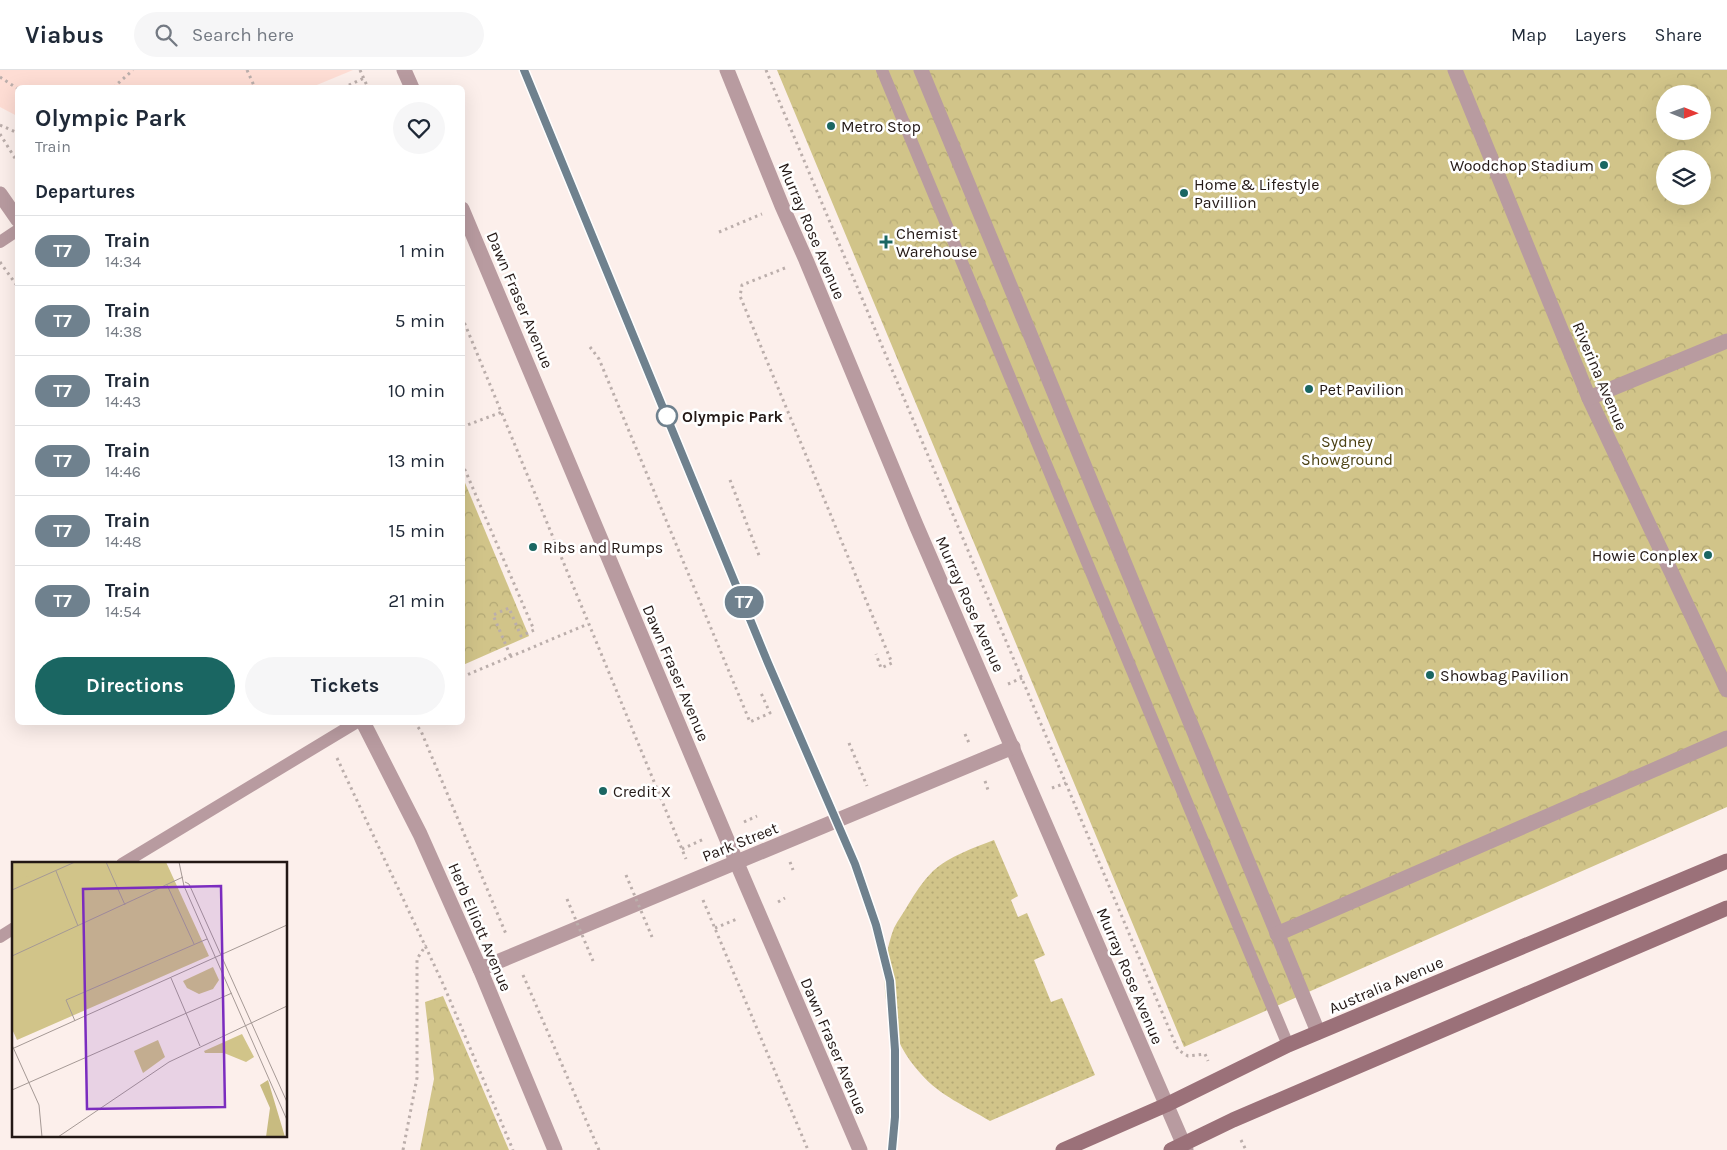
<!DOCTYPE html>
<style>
:root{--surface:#fff;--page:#f6f6f7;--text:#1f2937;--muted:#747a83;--line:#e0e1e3;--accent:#1a6662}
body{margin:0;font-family:Karla,sans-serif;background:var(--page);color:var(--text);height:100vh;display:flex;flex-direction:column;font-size:19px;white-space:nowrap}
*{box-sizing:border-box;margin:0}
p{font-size:16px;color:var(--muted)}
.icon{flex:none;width:28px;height:28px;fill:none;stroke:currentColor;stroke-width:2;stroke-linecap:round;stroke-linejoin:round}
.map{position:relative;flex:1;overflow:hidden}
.panel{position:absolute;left:15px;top:15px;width:450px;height:640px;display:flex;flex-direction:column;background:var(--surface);border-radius:8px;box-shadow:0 5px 20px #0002}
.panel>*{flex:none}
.badge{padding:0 10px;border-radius:16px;font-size:18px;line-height:32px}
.needle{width:32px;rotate:91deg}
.fabs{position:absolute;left:1656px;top:15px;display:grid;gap:10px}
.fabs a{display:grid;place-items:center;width:55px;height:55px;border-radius:50%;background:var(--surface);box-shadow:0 5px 20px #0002;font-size:25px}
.map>.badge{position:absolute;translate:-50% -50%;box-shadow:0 0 0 2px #fff}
h2{padding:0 20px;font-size:19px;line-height:45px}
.round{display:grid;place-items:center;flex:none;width:52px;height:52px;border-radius:26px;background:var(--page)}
.overview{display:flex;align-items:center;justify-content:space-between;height:85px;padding:0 20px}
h1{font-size:24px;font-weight:700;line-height:38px}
.button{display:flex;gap:10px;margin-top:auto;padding:10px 20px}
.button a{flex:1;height:58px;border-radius:30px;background:var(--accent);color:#fff;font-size:20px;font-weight:700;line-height:58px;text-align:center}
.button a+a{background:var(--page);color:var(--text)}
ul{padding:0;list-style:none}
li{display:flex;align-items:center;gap:15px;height:70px;padding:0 20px;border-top:1px solid var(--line)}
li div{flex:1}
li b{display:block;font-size:19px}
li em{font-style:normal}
li .badge{min-width:55px;font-weight:700;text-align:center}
header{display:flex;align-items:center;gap:30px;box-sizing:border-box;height:70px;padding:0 25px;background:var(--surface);border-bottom:1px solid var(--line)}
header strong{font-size:24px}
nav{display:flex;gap:28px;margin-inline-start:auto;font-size:18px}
.search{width:350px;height:45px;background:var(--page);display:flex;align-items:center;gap:12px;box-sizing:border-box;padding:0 18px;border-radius:28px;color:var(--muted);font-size:19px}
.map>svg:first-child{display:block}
.built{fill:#feddd4}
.grass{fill:url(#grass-dots)}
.park{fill:url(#park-crowns);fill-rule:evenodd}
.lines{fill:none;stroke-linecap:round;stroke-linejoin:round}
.path{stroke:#bbaeab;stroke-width:3;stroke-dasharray:2.5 4;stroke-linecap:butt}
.lane{stroke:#b89ba0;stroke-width:12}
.street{stroke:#b89ba0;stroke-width:15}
.secondary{stroke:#9b7179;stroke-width:15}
.path-bridge{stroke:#bbaeab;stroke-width:3;stroke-dasharray:2.5 4;stroke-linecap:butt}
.line-casing{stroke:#fff;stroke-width:11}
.line{stroke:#6f818e;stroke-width:8}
.poi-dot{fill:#1a6662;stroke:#fff;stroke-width:2}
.stop-dot{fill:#fff;stroke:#6f818e;stroke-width:2.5}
.labels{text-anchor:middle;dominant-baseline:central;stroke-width:5;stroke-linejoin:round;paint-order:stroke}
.poi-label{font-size:16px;fill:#231815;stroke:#fff;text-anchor:start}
.street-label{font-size:16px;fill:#231815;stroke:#fff}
.stop-label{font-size:16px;font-weight:bold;fill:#231815;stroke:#fff;text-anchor:start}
.park-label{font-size:16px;fill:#4c4214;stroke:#fff}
.inset-road{fill:none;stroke:#a59995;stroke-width:1}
.view{fill:#7b2cbf;fill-opacity:0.15;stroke:#7b2cbf;stroke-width:2.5}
.inset-edge{fill:none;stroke:#231815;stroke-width:2.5}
</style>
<header>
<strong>Viabus</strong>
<div class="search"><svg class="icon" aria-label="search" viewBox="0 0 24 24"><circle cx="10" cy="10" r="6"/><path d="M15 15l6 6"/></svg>Search here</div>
<nav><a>Map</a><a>Layers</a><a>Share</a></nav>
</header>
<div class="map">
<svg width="1727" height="1080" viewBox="0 0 1727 1080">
<defs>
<pattern id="grass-dots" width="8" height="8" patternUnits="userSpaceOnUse" patternTransform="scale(1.25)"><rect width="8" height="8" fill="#d1c489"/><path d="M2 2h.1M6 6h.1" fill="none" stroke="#b3a875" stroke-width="1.8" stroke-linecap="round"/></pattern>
<pattern id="park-crowns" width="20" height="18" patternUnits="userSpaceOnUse" patternTransform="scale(1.25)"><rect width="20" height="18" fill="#d1c489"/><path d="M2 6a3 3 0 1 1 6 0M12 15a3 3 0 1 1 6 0" fill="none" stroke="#b3a875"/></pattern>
</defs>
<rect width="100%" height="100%" fill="#fcefeb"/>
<polygon class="built" points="0,0 353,0 312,17 18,18 17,46 0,37"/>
<path class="grass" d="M 994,770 L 1018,826 L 1011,830 L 1018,847 L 1027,843 L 1045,885 L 1034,890 L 1051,932 L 1062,928 L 1095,1005 L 990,1051 C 967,1037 939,1025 921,1004 C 885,965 875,908 894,858 C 898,850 904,842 908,835 C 915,823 923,811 933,801 C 949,786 974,778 994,770 Z"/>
<g class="park">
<path d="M 777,0 L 1727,0 L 1727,737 L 1184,977 ZM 1665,24 L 1702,24 L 1702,61 L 1665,61 ZM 1665,89 L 1702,89 L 1702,126 L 1665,126 Z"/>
<polygon points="463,408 529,566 463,595 462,595"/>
<polygon points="443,926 509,1080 420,1080 434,1009 425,932"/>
</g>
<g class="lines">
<g class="path">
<polyline points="247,0 255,18"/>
<polyline points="360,0 368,18"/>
<polyline points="766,0 1178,980 1188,986 1205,984 1208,991"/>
<polyline points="0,7 18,19"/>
<polyline points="116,18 115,16 133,0"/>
<polyline points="343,18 364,8"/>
<polyline points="0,55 18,63"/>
<polyline points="0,64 18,93"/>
<polyline points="719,162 762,144"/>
<polyline points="0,192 18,217"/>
<polyline points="785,198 742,215 740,226 892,593 881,598 876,584"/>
<polyline points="462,247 686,789"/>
<polyline points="590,277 599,289 750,652 770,643 761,623"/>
<polyline points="462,357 502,342"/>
<polyline points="462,393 534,560 521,566 509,538 493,545 511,587"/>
<polyline points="730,410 760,488"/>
<polyline points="462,607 588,554"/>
<polyline points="1008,614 1022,608"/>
<polyline points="414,652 421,661 506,864"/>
<polyline points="965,664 969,673"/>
<polyline points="849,673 867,716"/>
<polyline points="337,688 444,916 513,1080"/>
<polyline points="985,711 988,720"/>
<polyline points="1052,718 1066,713"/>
<polyline points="744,752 757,746"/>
<polyline points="682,779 704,769"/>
<polyline points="790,792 793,800"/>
<polyline points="703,830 808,1080"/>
<polyline points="778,832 785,828"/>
<polyline points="715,858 737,849"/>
<polyline points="523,905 599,1080"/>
<polyline points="1241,1070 1246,1080"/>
<polyline points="403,1080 417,1008 417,889 426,875"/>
</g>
<g class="lane">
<polyline points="882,0 1288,975"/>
<polyline points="0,172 18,160"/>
<polyline points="122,794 357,652"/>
<polyline points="0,867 14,858"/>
</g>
<g class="street">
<polyline points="404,0 412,18"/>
<polyline points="727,0 782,136 806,190 916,455 1186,1080"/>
<polyline points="921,0 1318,962"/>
<polyline points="1455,0 1589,328 1727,620"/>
<polyline points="0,124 18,150"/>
<polyline points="462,139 736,791 860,1080"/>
<polyline points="1589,328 1727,271"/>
<polyline points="363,652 420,764 480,899 555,1080"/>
<polyline points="1277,864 1727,668"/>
<polyline points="480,899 1013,677"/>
</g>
<g class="secondary">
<polyline points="1063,1080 1166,1035 1288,975 1727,791"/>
<polyline points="1171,1080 1233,1050 1727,838"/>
</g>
<g class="path-bridge">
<polyline points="626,805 652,867"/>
<polyline points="567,829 593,891"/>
</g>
</g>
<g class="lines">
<defs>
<polyline id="line" points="524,0 768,593 855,794 876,855 890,911 895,980 895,1047 892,1080"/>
</defs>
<use href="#line" class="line-casing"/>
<use href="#line" class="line"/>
</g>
<g class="poi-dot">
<circle cx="831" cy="56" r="5"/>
<circle cx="1604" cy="95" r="5"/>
<circle cx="1184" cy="123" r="5"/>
<path d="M883.5 164.5h5v5h5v5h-5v5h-5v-5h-5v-5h5z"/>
<circle cx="1309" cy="319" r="5"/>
<circle cx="533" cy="477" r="5"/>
<circle cx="1708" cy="485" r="5"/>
<circle cx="1430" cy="605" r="5"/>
<circle cx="603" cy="721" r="5"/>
</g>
<circle class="stop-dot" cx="667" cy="346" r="10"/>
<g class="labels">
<g class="poi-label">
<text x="841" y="56">Metro Stop</text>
<text x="1594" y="95" text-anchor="end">Woodchop Stadium</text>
<text x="1194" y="114">Home &amp; Lifestyle<tspan x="1194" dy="18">Pavillion</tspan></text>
<text x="896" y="163">Chemist<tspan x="896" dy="18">Warehouse</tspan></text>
<text x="1319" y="319">Pet Pavilion</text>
<text x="543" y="477">Ribs and Rumps</text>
<text x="1698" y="485" text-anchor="end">Howie Conplex</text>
<text x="1440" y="605">Showbag Pavilion</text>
<text x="613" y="721">Credit X</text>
</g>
<g class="street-label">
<text transform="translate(812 161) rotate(67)">Murray Rose Avenue</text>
<text transform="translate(520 230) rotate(67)">Dawn Fraser Avenue</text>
<text transform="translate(1600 306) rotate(67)">Riverina Avenue</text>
<text transform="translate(970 534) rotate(66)">Murray Rose Avenue</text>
<text transform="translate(676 603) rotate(67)">Dawn Fraser Avenue</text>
<text transform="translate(740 772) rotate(-22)">Park Street</text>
<text transform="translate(480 857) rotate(67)">Herb Elliott Avenue</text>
<text transform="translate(1130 906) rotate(67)">Murray Rose Avenue</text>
<text transform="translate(1386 915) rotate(-23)">Australia Avenue</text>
<text transform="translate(834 976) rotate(67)">Dawn Fraser Avenue</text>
</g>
<g class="stop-label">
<text x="682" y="346">Olympic Park</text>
</g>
<g class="park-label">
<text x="1347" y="371">Sydney<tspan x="1347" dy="18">Showground</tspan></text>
</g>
</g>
<g transform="translate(12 792)">
<rect width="275" height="275" fill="#fcefeb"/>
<path d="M 201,105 L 207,118 L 201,127 L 187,132 L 175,126 L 171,119 Z" fill="#d1c489"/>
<path d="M 256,218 L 273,275 L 254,275 L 258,246 L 248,223 Z" fill="#c8bb80"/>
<path d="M 154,0 L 197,94 L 5,178 L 0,167 L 0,1 ZM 230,172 L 242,195 L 234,200 L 212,191 L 193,191 L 192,189 ZM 146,178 L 153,195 L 131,211 L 122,189 Z" fill="#d1c489"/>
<path d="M 0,0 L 51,0 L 23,13 L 0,18 Z" fill="#d1c489"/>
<path class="inset-road" d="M 94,0 L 113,43M 167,0 L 172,24 L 275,258M 44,9 L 66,64M 173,20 L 177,22 L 275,240M 155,23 L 182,82M 0,28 L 63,0M 0,94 L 171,15M 159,116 L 188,184M 63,159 L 54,138 L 195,77M 0,183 L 27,243 L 30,275M 2,186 L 275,63M 0,228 L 220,131M 46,275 L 157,200 L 275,144"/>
<path class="view" d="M 209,24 L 213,245 L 75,247 L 71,27 Z"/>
<rect width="275" height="275" class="inset-edge"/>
</g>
</svg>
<div class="fabs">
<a><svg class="needle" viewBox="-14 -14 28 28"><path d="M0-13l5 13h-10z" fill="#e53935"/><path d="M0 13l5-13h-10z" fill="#747a83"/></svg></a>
<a><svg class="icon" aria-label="layers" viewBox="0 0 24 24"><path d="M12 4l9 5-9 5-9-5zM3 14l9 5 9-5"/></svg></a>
</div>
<b class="badge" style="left:744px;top:532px;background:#6f818e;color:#fff">T7</b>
<section class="panel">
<div class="overview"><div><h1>Olympic Park</h1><p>Train</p></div><a class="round"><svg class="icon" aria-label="heart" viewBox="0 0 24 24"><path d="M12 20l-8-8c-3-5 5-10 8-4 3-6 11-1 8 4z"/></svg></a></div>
<h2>Departures</h2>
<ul>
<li><span class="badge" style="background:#6f818e;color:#fff">T7</span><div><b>Train</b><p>14:34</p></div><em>1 min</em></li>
<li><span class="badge" style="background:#6f818e;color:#fff">T7</span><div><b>Train</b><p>14:38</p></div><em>5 min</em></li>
<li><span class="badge" style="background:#6f818e;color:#fff">T7</span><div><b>Train</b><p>14:43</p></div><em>10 min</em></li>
<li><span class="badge" style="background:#6f818e;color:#fff">T7</span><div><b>Train</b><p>14:46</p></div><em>13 min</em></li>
<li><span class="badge" style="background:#6f818e;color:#fff">T7</span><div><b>Train</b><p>14:48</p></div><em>15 min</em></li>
<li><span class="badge" style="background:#6f818e;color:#fff">T7</span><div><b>Train</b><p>14:54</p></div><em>21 min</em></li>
</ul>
<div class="button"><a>Directions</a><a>Tickets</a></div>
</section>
</div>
